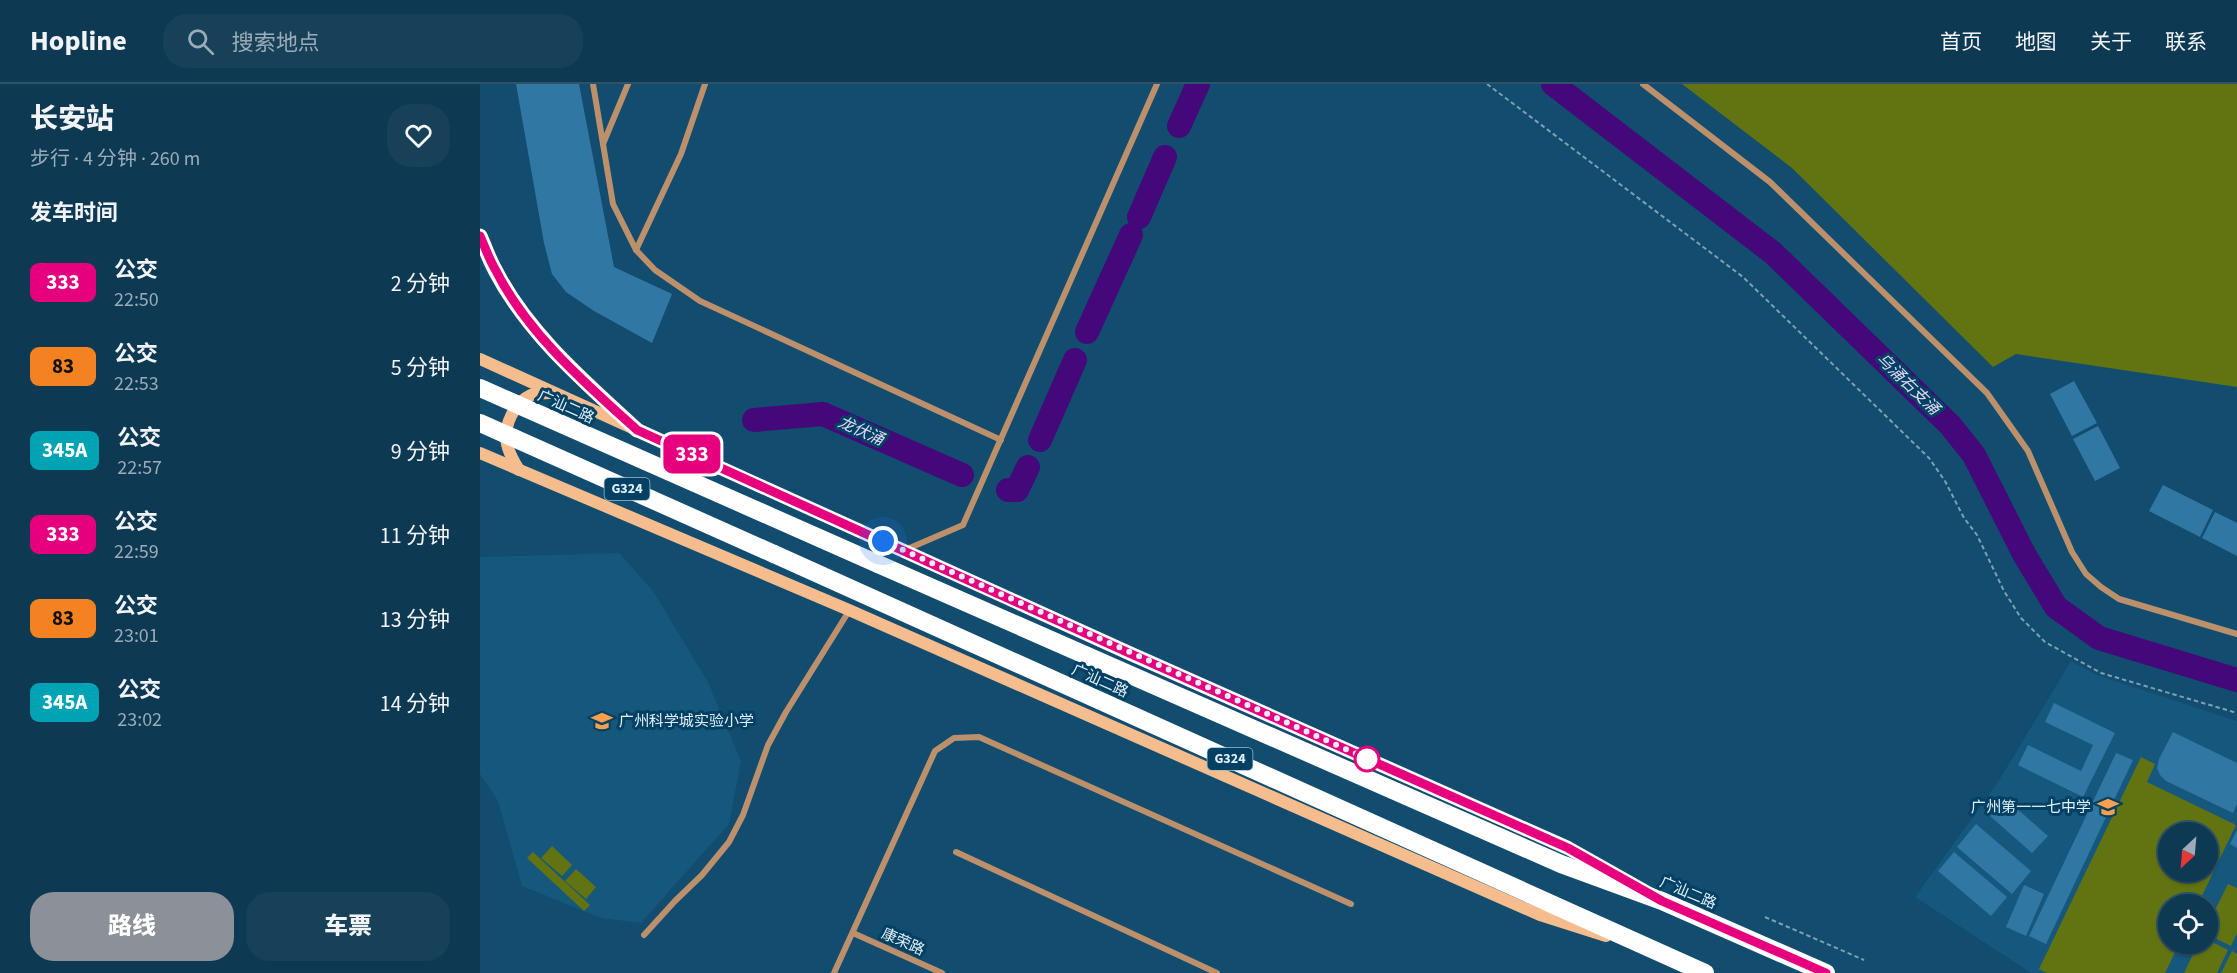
<!DOCTYPE html>
<html lang="zh">
<meta charset="utf-8">
<style>
:root{--surface:#0e3952;--page:#174059;--text:#f1f3f6;--muted:#9bacb8;--line:#2e5369;--accent:#8c9099}
body{margin:0;font-family:"Source Sans 3","Noto Sans SC",sans-serif;background:var(--page);color:var(--text);height:100vh;display:flex;flex-direction:column;font-size:22px;white-space:nowrap}
*{box-sizing:border-box;margin:0}
p{font-size:20px;color:var(--muted)}
.icon{flex:none;width:33px;height:33px;fill:none;stroke:currentColor;stroke-width:2;stroke-linecap:round;stroke-linejoin:round}
.map{position:relative;flex:1;overflow:hidden}
.details{display:flex;flex-direction:column;background:var(--surface);width:480px}
.details>*{flex:none}
.badge{padding:0 12px;border-radius:9px;font-size:21px;line-height:39px}
.needle{width:39px;rotate:206deg}
.buttons{position:absolute;left:1678px;top:738px;display:grid;gap:12px}
.buttons a{display:grid;place-items:center;width:60px;height:60px;border-radius:50%;background:var(--surface);box-shadow:0 2px 4px #0004,0 0 0 2px var(--line);font-size:30px}
.you{position:absolute;width:30px;height:30px;margin:-15px;border:4px solid #fff;border-radius:50%;background:#1a73e8;box-shadow:0 0 0 9px #1a73e833}
.map>.badge{position:absolute;translate:-50% -50%;box-shadow:0 0 0 3px #fff}
h2{padding:0 30px;font-size:22px;line-height:54px}
.round{display:grid;place-items:center;flex:none;width:63px;height:63px;border-radius:24px;background:var(--page)}
.head{display:flex;align-items:center;justify-content:space-between;height:102px;padding:0 30px}
h1{font-size:28px;font-weight:800;line-height:45px}
.button{display:flex;gap:12px;margin-top:auto;padding:12px 30px}
.button a{flex:1;height:69px;border-radius:24px;background:var(--accent);color:#fff;font-size:24px;font-weight:800;line-height:69px;text-align:center}
.button a+a{background:var(--page);color:var(--text)}
ul{padding:0;list-style:none}
li{display:flex;align-items:center;gap:18px;height:84px;padding:0 30px}
li div{flex:1}
li b{display:block;font-size:22px}
li em{font-style:normal}
li .badge{min-width:66px;font-weight:700;text-align:center}
header{display:flex;align-items:center;gap:36px;box-sizing:border-box;height:84px;padding:0 30px;background:var(--surface);border-bottom:2px solid var(--line)}
header strong{font-size:28px}
nav{display:flex;gap:33px;margin-inline-start:auto;font-size:21px}
.search{width:420px;height:54px;background:var(--page);display:flex;align-items:center;gap:15px;box-sizing:border-box;padding:0 21px;border-radius:24px;color:var(--muted);font-size:22px}
main{display:flex;flex:1;min-height:0}
.map>svg:first-child{display:block}
.built{fill:#15577d;fill-rule:evenodd}
.green{fill:#627311;fill-rule:evenodd}
.lines{fill:none;stroke-linecap:round;stroke-linejoin:round}
.river{stroke:#44087a;stroke-width:24}
.building{fill:#3177a4}
.path{stroke:#7ca0b5;stroke-width:2;stroke-dasharray:4.5 3;stroke-linecap:butt}
.street{stroke:#bd906c;stroke-width:6}
.secondary{stroke:#f5bc8e;stroke-width:12}
.primary{stroke:#fce9db;stroke-width:15}
.highway{stroke:#fff;stroke-width:18}
.highway-bridge{stroke:#fff;stroke-width:18}
.line-casing{stroke:#fff;stroke-width:14}
.line{stroke:#e6007e;stroke-width:9}
.walk{stroke:#e1eff9;stroke-width:6;stroke-dasharray:0 10.8}
.stop-dot{fill:#fff;stroke:#e6007e;stroke-width:3}
.labels{text-anchor:middle;dominant-baseline:central;stroke-width:6;stroke-linejoin:round;paint-order:stroke}
.shield{fill:#024163;stroke:#9ebbcc;stroke-width:1.5}
.shield-label{font-size:14px;font-weight:bold;fill:#e1eff9}
.street-label{font-size:15px;fill:#e1eff9;stroke:#024163}
.poi-label{font-size:15px;fill:#e1eff9;stroke:#024163;text-anchor:start}
.water-label{font-size:16px;font-style:italic;fill:#e1d8f4;stroke:#024163}
</style>
<header>
<strong>Hopline</strong>
<div class="search"><svg class="icon" aria-label="search" viewBox="0 0 24 24"><circle cx="10" cy="10" r="6"/><path d="M15 15l6 6"/></svg>搜索地点</div>
<nav><a>首页</a><a>地图</a><a>关于</a><a>联系</a></nav>
</header>
<main>
<section class="details">
<div class="head"><div><h1>长安站</h1><p>步行 · 4 分钟 · 260 m</p></div><a class="round"><svg class="icon" aria-label="heart" viewBox="0 0 24 24"><path d="M12 20l-8-8c-3-5 5-10 8-4 3-6 11-1 8 4z"/></svg></a></div>
<h2>发车时间</h2>
<ul>
<li><span class="badge" style="background:#e6007e;color:#fff">333</span><div><b>公交</b><p>22:50</p></div><em>2 分钟</em></li>
<li><span class="badge" style="background:#f58220;color:#111">83</span><div><b>公交</b><p>22:53</p></div><em>5 分钟</em></li>
<li><span class="badge" style="background:#00a3b4;color:#fff">345A</span><div><b>公交</b><p>22:57</p></div><em>9 分钟</em></li>
<li><span class="badge" style="background:#e6007e;color:#fff">333</span><div><b>公交</b><p>22:59</p></div><em>11 分钟</em></li>
<li><span class="badge" style="background:#f58220;color:#111">83</span><div><b>公交</b><p>23:01</p></div><em>13 分钟</em></li>
<li><span class="badge" style="background:#00a3b4;color:#fff">345A</span><div><b>公交</b><p>23:02</p></div><em>14 分钟</em></li>
</ul>
<div class="button"><a>路线</a><a>车票</a></div>
</section>
<div class="map">
<svg width="1757" height="889" viewBox="0 0 1757 889">
<rect width="100%" height="100%" fill="#124c6e"/>
<g class="built">
<polygon points="139,469 173,507 228,598 261,677 249,740 161,839 121,834 42,802 18,717 0,690 0,473"/>
<path d="M 1591,577 L 1617,591 L 1757,637 L 1757,889 L 1551,889 L 1435,813 L 1518,698 ZM 1689,748 L 1728,748 L 1728,788 L 1689,788 ZM 1689,820 L 1728,820 L 1728,860 L 1689,860 Z"/>
</g>
<g class="green">
<polygon points="1202,0 1757,0 1757,303 1536,270 1513,283 1312,84"/>
<path d="M 1661,673 L 1675,680 L 1667,698 L 1756,741 L 1718,820 L 1689,820 L 1689,860 L 1699,860 L 1685,889 L 1567,889 L 1559,885 ZM 1689,748 L 1728,748 L 1728,788 L 1689,788 Z"/>
<polygon points="72,762 92,781 82,792 61,774"/>
<polygon points="53,768 110,821 104,827 47,774"/>
<polygon points="96,785 116,803 106,815 85,797"/>
<polygon points="1748,800 1757,804 1757,849 1751,862 1728,851 1728,840"/>
<polygon points="1728,856 1748,866 1737,889 1704,889 1718,860 1728,860"/>
<polygon points="1752,867 1757,870 1757,889 1741,889"/>
</g>
<g class="lines">
<g class="river">
<polyline points="1073,0 1293,169 1470,341 1494,371 1544,470 1576,523 1619,554 1757,596"/>
<polyline points="699,42 718,0"/>
<polyline points="659,133 685,73"/>
<polyline points="607,248 651,151"/>
<polyline points="274,336 343,330 482,391"/>
<polyline points="560,356 595,276"/>
<polyline points="528,406 537,406 548,383"/>
</g>
</g>
<g class="building">
<polygon points="36,0 99,0 134,183 192,210 172,259 114,227 86,208 72,190 64,159"/>
<polygon points="1594,297 1617,339 1592,352 1570,310"/>
<polygon points="1618,342 1640,384 1615,397 1593,355"/>
<polygon points="1683,401 1733,426 1720,453 1669,427"/>
<polygon points="1735,428 1757,439 1757,472 1722,454"/>
<polygon points="1574,619 1635,649 1603,713 1538,681 1548,661 1601,687 1613,661 1565,638"/>
<polygon points="1693,648 1757,679 1757,720 1753,729 1686,697 1680,691 1677,684 1679,675"/>
<polygon points="1636,669 1653,676 1566,860 1549,852"/>
<polygon points="1526,715 1568,752 1552,769 1510,732"/>
<polygon points="1496,740 1551,787 1532,810 1477,763"/>
<polygon points="1757,746 1757,764 1750,760"/>
<polygon points="1474,768 1527,813 1511,832 1458,787"/>
<polygon points="1544,801 1564,810 1546,852 1526,843"/>
</g>
<g class="lines">
<g class="path">
<polyline points="1007,0 1263,193 1449,374 1465,397 1484,434 1497,451 1524,507 1541,534 1565,558 1621,589 1757,629"/>
<polyline points="1285,833 1384,876"/>
</g>
<g class="street">
<polyline points="113,0 133,120 156,166 175,186 220,217 521,356"/>
<polyline points="1163,0 1290,98 1507,309 1548,367 1592,468 1606,490 1621,503 1639,515 1757,550"/>
<polyline points="123,60 148,0"/>
<polyline points="156,166 201,70 225,0"/>
<polyline points="425,466 483,441 677,0"/>
<polyline points="476,768 737,889"/>
<polyline points="373,849 462,889"/>
<polyline points="164,851 195,817 222,791 249,758 263,731 288,661 306,628 369,527"/>
<polyline points="354,889 455,667 474,654 499,653 871,820"/>
</g>
<g class="secondary">
<polyline points="0,275 649,569 1088,764 1147,797"/>
<polyline points="0,369 369,526 1060,831 1126,852"/>
<path d="M 39,386 C 34,378 29,370 27,360 C 23,342 34,319 51,311 C 57,309 64,309 70,309"/>
</g>
<path class="primary" d="M 0,152 C 5,163 9,175 15,186 C 48,250 105,298 157,346"/>
<g class="highway">
<polyline points="294,470 1225,889"/>
<polyline points="398,480 1081,780 1182,817 1346,889"/>
</g>
<g class="highway-bridge">
<polyline points="0,304 398,480"/>
<polyline points="0,339 294,470"/>
</g>
</g>
<g class="lines">
<defs>
<path id="line" d="M 0,152 C 5,163 9,175 15,185 C 47,249 105,299 157,346 L 649,569 L 1088,764 L 1182,817 L 1346,889"/>
</defs>
<use href="#line" class="line-casing"/>
<use href="#line" class="line"/>
<polyline class="walk" points="403,457 890,676 887,675"/>
</g>
<defs>
<symbol id="school-bare" viewBox="-9 -9 18 18"><path d="M0-5L7-2L0 1L-7-2ZM-4 1L0 2.5L4 1V4Q0 6-4 4Z" fill="#f99f4d" stroke="#024163" stroke-width="2.5" paint-order="stroke"/></symbol>
</defs>
<g fill-rule="evenodd">
<use href="#school-bare" x="107" y="622" width="30" height="30"/>
<use href="#school-bare" x="1613" y="708" width="30" height="30"/>
</g>
<circle class="stop-dot" cx="887" cy="675" r="12"/>
<g class="labels">
<g class="shield">
<rect x="124.5" y="394" width="45" height="22" rx="4.5"/>
<rect x="727.5" y="664" width="45" height="22" rx="4.5"/>
</g>
<g class="shield-label">
<text x="147" y="405">G324</text>
<text x="750" y="675">G324</text>
</g>
<g class="street-label">
<text transform="translate(86 323) rotate(24)">广汕二路</text>
<text transform="translate(620 597) rotate(24)">广汕二路</text>
<text transform="translate(1208 809) rotate(23)">广汕二路</text>
<text transform="translate(423 858) rotate(24)">康荣路</text>
</g>
<g class="poi-label">
<text x="139" y="637">广州科学城实验小学</text>
<text x="1611" y="723" text-anchor="end">广州第一一七中学</text>
</g>
<g class="water-label">
<text transform="translate(1428 300) rotate(44)">乌涌右支涌</text>
<text transform="translate(381 347) rotate(24)">龙伏涌</text>
</g>
</g>
</svg>
<div class="buttons">
<a><svg class="needle" viewBox="-14 -14 28 28"><path d="M0-13l5 13h-10z" fill="#e53935"/><path d="M0 13l5-13h-10z" fill="#9bacb8"/></svg></a>
<a><svg class="icon" aria-label="locate" viewBox="0 0 24 24"><circle cx="12" cy="12" r="6"/><path d="M12 2v4M12 18v4M2 12h4M18 12h4"/></svg></a>
</div>
<div class="you" style="left:403px;top:457px"></div>
<b class="badge" style="left:212px;top:370px;background:#e6007e;color:#fff">333</b>
</div>
</main>
